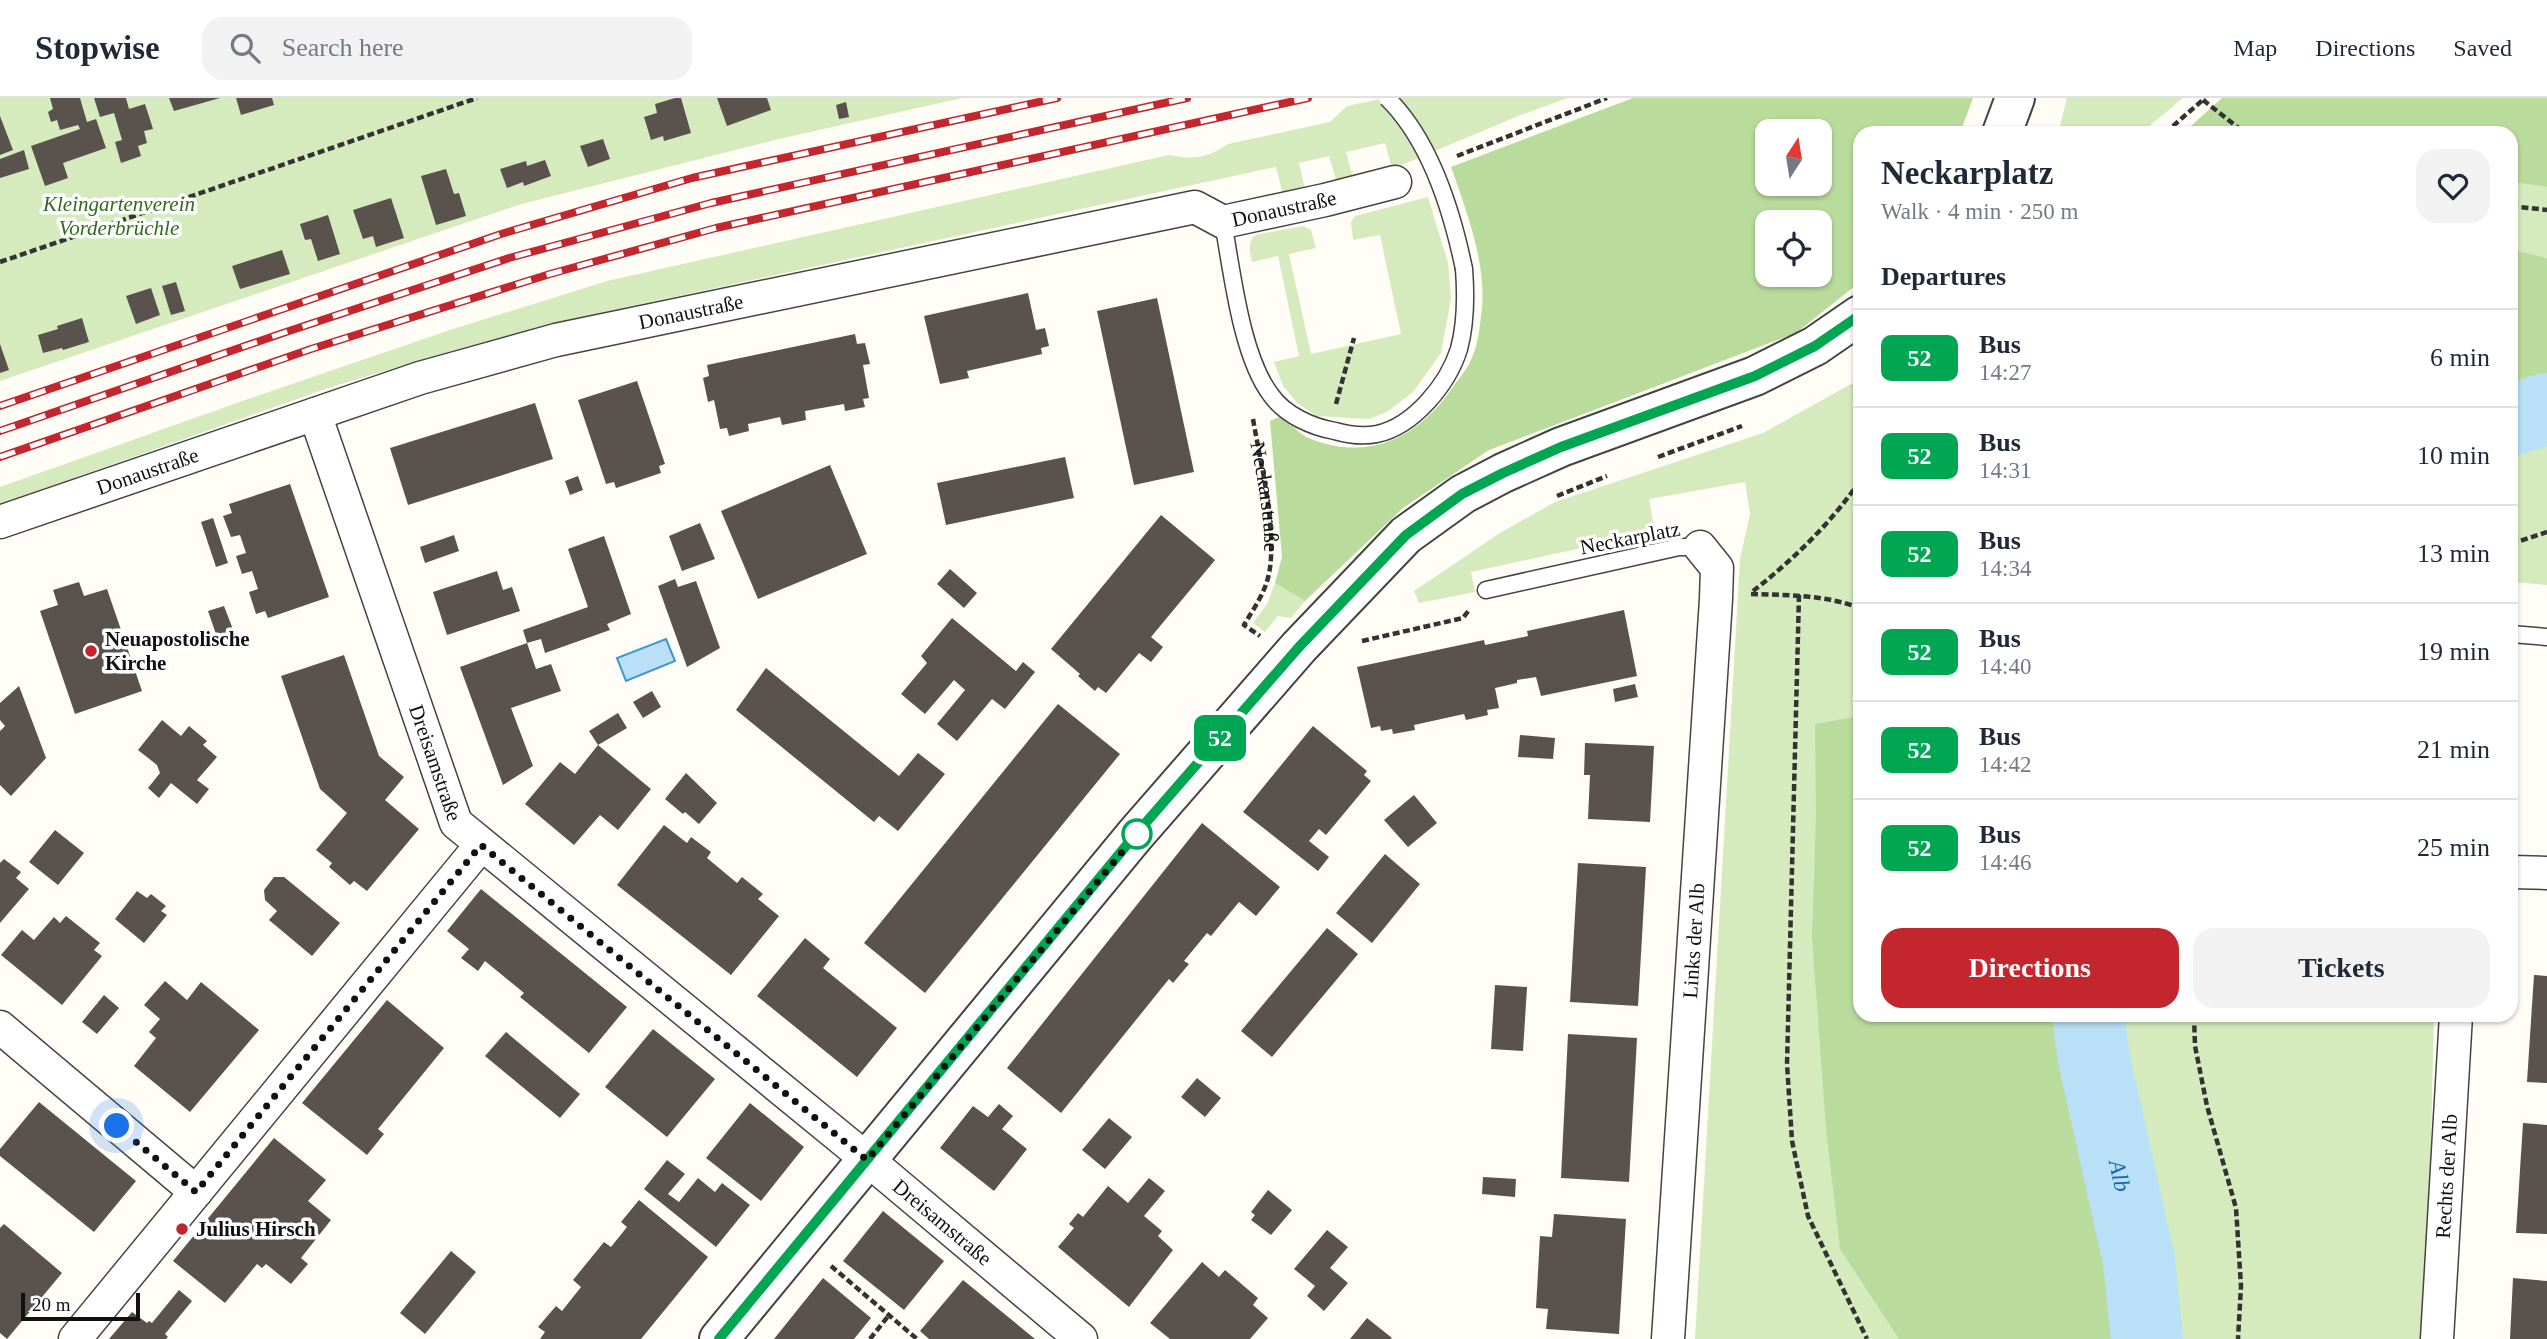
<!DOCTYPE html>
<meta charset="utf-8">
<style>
:root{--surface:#fff;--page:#f2f2f3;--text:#1f2937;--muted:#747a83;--line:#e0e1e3;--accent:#c4262e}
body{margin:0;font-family:"Times New Roman",serif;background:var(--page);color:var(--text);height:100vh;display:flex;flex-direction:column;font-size:26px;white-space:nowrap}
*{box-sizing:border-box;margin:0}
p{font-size:23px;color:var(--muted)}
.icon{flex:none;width:38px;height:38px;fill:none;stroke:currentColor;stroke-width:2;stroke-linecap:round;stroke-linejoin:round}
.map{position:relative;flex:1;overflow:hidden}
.details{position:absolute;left:1853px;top:28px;width:665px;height:896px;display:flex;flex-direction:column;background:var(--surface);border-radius:21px;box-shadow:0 2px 5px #0004}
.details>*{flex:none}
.badge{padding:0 14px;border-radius:10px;font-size:24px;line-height:46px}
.needle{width:46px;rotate:12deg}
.fabs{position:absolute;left:1755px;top:21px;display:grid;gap:14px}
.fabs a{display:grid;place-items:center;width:77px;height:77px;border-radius:14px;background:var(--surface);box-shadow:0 2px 5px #0004;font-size:35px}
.scale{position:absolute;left:21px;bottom:18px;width:119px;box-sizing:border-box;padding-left:7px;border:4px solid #111;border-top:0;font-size:19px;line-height:24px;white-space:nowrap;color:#111;-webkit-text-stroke:5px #fff;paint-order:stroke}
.you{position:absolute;width:35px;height:35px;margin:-18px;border:5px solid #fff;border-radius:50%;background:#1a73e8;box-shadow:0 0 0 10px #1a73e833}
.map>.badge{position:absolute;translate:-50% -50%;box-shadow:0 0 0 4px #fff}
h2{padding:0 28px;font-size:26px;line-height:63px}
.round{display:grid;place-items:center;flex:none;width:74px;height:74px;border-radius:21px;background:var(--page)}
.head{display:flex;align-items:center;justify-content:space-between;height:119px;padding:0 28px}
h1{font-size:33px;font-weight:600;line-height:52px}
.button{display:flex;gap:14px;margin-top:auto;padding:14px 28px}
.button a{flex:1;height:80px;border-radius:21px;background:var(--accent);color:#fff;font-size:28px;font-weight:600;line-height:80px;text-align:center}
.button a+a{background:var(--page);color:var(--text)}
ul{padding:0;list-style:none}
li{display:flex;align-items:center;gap:21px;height:98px;padding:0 28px;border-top:2px solid var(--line)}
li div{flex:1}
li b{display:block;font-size:26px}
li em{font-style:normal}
li .badge{min-width:77px;font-weight:700;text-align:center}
header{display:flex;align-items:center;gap:42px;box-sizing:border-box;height:98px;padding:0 35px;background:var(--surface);border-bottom:2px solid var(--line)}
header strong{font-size:33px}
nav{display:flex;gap:38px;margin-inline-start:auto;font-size:24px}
.search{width:490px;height:63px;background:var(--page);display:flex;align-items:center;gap:18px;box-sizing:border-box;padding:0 24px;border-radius:21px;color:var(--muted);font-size:26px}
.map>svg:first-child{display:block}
.green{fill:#d5ebbd}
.forest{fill:#b9dc9c;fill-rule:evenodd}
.water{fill:#b9e0f7;stroke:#3f96cf;stroke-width:2}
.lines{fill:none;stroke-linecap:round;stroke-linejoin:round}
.river{stroke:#b9e0f7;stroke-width:72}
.building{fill:#5a524d}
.service-casing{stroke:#444;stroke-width:19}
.minor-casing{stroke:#444;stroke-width:35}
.tertiary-casing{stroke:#444;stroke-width:42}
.path{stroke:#333;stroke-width:4.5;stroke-dasharray:7 3.5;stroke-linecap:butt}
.service{stroke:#fff;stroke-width:16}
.minor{stroke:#fff;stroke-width:32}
.tertiary{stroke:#fff;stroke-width:38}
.rail-casing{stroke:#c4262e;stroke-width:8}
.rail{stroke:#fff;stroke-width:5;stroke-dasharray:16;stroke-linecap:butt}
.service-bridge-casing{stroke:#444;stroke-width:19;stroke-linecap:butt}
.service-bridge{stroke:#fff;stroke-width:16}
.line-casing{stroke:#fff;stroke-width:16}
.line{stroke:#00a651;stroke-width:10}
.walk{stroke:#111;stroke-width:7;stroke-dasharray:0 12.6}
.poi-dot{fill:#c4262e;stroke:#fff;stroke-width:2.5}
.stop-dot{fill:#fff;stroke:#00a651;stroke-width:3.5}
.labels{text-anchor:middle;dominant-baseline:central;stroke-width:7;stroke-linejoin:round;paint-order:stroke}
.park-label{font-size:21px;font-style:italic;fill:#2f6b1f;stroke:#fff}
.street-label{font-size:21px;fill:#111;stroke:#fff}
.poi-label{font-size:21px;font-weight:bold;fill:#111;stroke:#fff;text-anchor:start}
.water-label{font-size:23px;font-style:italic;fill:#1768a6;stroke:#fff}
</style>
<header>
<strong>Stopwise</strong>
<div class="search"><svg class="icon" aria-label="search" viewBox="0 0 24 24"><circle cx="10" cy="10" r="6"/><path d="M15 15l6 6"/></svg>Search here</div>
<nav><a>Map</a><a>Directions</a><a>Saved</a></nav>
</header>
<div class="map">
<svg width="2547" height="1241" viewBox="0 0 2547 1241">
<rect width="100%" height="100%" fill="#fffdf5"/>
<g class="green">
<polygon points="0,0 962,0 779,41 518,107 0,283"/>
<path d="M 1385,0 L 1568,0 L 1523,16 L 1392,71 L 1385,45 L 1346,54 L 1354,83 L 1338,88 L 1329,58 L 1299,65 L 1306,96 L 1284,100 L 1276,69 L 595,216 L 454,252 L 328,290 L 0,406 L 0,389 L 248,301 L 450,232 L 607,183 L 1169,57 C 1192,62 1208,60 1228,46 L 1330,24 L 1347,8 Z"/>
<polygon points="2067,0 2183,0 2141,35 2058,35"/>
<polygon points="2511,84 2547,89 2547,160 2511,151"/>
<path d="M 1428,99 L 1448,165 L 1451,201 L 1441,255 L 1413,294 L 1387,314 L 1369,321 L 1317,318 L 1297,305 L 1283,288 L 1274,264 L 1299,258 L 1278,158 L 1252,164 C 1250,153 1247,146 1255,137 L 1303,128 L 1311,132 L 1316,150 L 1289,156 L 1311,256 L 1401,236 L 1380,137 L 1353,142 L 1351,124 L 1355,118 Z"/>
<polygon points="1860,281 1860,917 2434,917 2430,1085 2420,1241 1695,1241 1740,461 1750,416 1745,384 1649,401 1655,434 1471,474 1475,494 1419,505 1414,493 1500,435 1555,404 1763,335"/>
<polygon points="2547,311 2547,487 2511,484 2511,322"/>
<polygon points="1275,485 1305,503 1291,520 1278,518 1265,534 1253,525 1267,506"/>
</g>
<g class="forest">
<path d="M 1633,0 L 1973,0 L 1960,35 L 1860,35 L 1860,184 L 1796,235 L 1489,352 L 1403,410 L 1305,503 L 1275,485 L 1282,459 L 1270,323 L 1281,318 C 1290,325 1300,337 1311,341 C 1370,364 1419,339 1453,289 C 1460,279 1469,269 1473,257 C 1479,244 1480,224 1482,210 C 1486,164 1466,111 1451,69 ZM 1768,33 L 1820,33 L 1820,86 L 1768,86 ZM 1768,124 L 1820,124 L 1820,177 L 1768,177 Z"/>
<polygon points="2222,0 2547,0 2547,89 2511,84 2511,35 2183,35"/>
<polygon points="2511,151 2547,160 2547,311 2511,322"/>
<polygon points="1860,618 1860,917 2088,917 2094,961 2139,1163 2147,1232 2146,1241 1899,1241 1840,1151 1826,1031 1812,839 1816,716 1815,626"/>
</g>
<polygon class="water" points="666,541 675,563 626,583 617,560"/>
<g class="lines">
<g class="river">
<polyline points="2511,322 2547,311"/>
<path id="s1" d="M 2088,917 L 2094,961 L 2139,1163 L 2147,1241"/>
</g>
</g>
<g class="building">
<polygon points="50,0 80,0 87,24 96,21 106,50 63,65 68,80 45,88 31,48 80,31 78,27 60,32 57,22 51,24 48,14 53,11"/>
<polygon points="94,0 126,0 129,11 145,6 153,31 144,33 147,45 138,48 141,58 121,65 115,44 122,42 114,15 100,19"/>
<polygon points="169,0 220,0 174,13"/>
<polygon points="236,0 272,0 274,7 241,17"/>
<polygon points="675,0 681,0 691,35 664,43 663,38 651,42 644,19 657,15 655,6"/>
<polygon points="717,0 767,0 771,12 727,28"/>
<polygon points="846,4 849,19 839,21 836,7"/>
<polygon points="0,18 13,52 0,57"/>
<polygon points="603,41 610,61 588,69 580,48"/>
<polygon points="24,52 29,71 0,80 0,61"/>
<polygon points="545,62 551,78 524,88 523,84 507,90 500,71 526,63 527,68"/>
<polygon points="446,71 454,96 459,95 466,118 436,127 421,78"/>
<polygon points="391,100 404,140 376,149 373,138 363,141 353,112"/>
<polygon points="328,117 340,156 318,163 311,141 305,142 300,126"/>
<polygon points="282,152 290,176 240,191 232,168"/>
<polygon points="176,184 185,213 171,217 162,188"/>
<polygon points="151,190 160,217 136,226 126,198"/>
<polygon points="1028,195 1036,232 1045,230 1049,248 1041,250 1042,256 967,273 969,280 940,286 924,218"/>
<polygon points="1157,200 1194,374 1134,387 1097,213"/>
<polygon points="82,220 89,244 63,252 62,250 43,255 38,237 58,231 57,228"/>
<polygon points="855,236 857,246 865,245 870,266 863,267 869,300 863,301 865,309 845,313 844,306 805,313 806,322 782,327 780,319 748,326 749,333 729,338 727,330 720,331 714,302 708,304 703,280 709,278 707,267"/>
<polygon points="0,246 9,272 0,275"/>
<polygon points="637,283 665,366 659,368 661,375 616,390 614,384 606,386 578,302"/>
<polygon points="535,305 553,361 408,407 390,350"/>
<polygon points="1065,359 1074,400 946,427 937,385"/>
<polygon points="830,367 867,456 758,501 721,413"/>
<polygon points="578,378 583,392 570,397 565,383"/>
<polygon points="290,386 329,499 268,520 265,513 256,516 249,494 258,491 252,473 242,476 236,458 246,455 240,437 231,439 223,418 232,415 229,406"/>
<polygon points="1161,417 1215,462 1151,539 1163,549 1151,564 1139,555 1106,595 1098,589 1095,593 1078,578 1080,576 1051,551"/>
<polygon points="213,420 228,465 216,469 201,424"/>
<polygon points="700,425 715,461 682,473 669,438"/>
<polygon points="454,437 459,453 425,465 420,449"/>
<polygon points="604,438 631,516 607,526 610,532 545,555 541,541 527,545 523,532 588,509 568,451"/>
<polygon points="950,471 977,495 964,510 937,486"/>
<polygon points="497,473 503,492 512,489 520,513 447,537 433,494"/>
<polygon points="675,481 678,489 696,483 720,550 687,569 658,488"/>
<polygon points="79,484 84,498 107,491 142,593 75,616 40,513 58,507 53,492"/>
<polygon points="224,508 234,534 217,539 208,513"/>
<polygon points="1624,512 1637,578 1541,598 1536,579 1517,582 1517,585 1495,590 1499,610 1487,612 1488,617 1466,622 1464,616 1414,627 1415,632 1393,636 1392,631 1381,633 1380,628 1371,630 1357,569 1484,542 1485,547 1528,538 1527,533"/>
<polygon points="952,520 1016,573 1023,564 1035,574 1005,611 992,601 957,643 937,626 965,592 954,582 925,616 901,596 927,565 921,558"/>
<polygon points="527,545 536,571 551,566 561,593 511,610 533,668 503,687 460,569"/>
<polygon points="344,557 379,658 404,679 385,702 419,731 367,793 354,783 350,787 329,769 332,765 316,752 347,715 320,691 281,578"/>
<polygon points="766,570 899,678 918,655 945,676 898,733 879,718 874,724 736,612"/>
<polygon points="1635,586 1638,599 1615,604 1613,591"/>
<polygon points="19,588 46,660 11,698 0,687 0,633 5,628 0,622 0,605"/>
<polygon points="652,593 661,609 643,620 633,604"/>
<polygon points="1058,606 1120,656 925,895 864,845"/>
<polygon points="618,615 627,630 598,647 589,633"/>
<polygon points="162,622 181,638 189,628 207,643 203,647 217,659 197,682 209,691 197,706 171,685 159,700 148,690 160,675 157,667 138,652"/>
<polygon points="1313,628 1367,673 1364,677 1371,683 1326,737 1319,731 1309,743 1329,759 1318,773 1243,714"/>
<polygon points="1520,637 1555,640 1553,661 1518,659"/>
<polygon points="1585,645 1654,648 1650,724 1588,721 1590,677 1584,677"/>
<polygon points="598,647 651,691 618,732 600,717 574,747 525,706 560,664 575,676"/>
<polygon points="686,675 717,705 699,726 685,714 683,716 665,701"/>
<polygon points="1414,697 1437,725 1408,749 1384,722"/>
<polygon points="1202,725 1280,789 1256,818 1239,804 1211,838 1207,835 1184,863 1189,866 1173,885 1169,881 1061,1015 1007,970"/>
<polygon points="664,727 687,745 691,739 711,754 707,760 737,785 742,779 763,796 758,801 779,818 731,877 617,787"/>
<polygon points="55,732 84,755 58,787 29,764"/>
<polygon points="1385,756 1420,786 1372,845 1336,815"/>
<polygon points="4,761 21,774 16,780 29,791 0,825 0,765"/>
<polygon points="1578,765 1646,769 1638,908 1570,904"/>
<polygon points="274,779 284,779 340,825 312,858 269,822 277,813 265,802 264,792"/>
<polygon points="481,791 627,909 589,955 520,899 524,895 485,863 478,873 461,860 469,851 447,833"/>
<polygon points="137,793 147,800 151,796 166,808 161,813 167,817 144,845 115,821"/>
<polygon points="66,818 100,845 94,852 102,858 62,907 1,857 22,832 34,842 54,819 60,825"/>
<polygon points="1327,830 1358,856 1272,959 1241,933"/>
<polygon points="805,840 830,861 823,870 897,930 857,979 757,898"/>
<polygon points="2534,877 2547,878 2547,985 2527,984"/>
<polygon points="165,883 187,902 201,884 259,932 190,1014 134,968 156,940 149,934 160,921 144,907"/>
<polygon points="1495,887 1527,889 1523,953 1491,951"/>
<polygon points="104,897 119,910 97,936 82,924"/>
<polygon points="387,902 444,950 378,1031 384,1036 367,1057 302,1005"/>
<polygon points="653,931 715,981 667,1039 605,989"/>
<polygon points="506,934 580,996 560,1020 485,958"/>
<polygon points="1568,936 1637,940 1629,1084 1561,1080"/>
<polygon points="1197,980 1221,1000 1205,1019 1181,999"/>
<polygon points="39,1004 136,1083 94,1134 0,1058 0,1051"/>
<polygon points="750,1005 804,1049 761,1103 706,1060"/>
<polygon points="999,1006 1013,1018 1002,1031 1027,1051 994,1093 940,1050 973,1008 988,1019"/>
<polygon points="1109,1020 1132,1039 1105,1071 1082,1052"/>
<polygon points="2523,1025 2547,1027 2547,1136 2516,1135"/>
<polygon points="274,1040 326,1082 308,1103 331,1122 301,1160 308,1166 291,1186 266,1166 262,1170 257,1166 225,1205 173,1163"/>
<polygon points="667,1062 685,1076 668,1096 679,1104 698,1080 715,1094 722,1085 750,1107 716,1149 644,1091"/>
<polygon points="1483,1079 1516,1081 1515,1099 1482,1096"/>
<polygon points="1149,1080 1165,1093 1144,1118 1162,1133 1158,1138 1173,1152 1129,1209 1058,1149 1074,1130 1069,1126 1078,1115 1083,1119 1108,1088 1128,1105"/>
<polygon points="1268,1092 1292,1112 1271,1137 1251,1122 1255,1117 1251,1114"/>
<polygon points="639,1102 708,1159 641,1241 540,1241 545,1234 538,1229 556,1208 562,1213 581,1189 573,1182 604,1144 611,1149 627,1129 621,1124"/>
<polygon points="883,1113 944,1163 904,1212 843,1163"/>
<polygon points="1554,1116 1626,1121 1619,1236 1546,1231 1548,1211 1536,1210 1540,1138 1552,1139"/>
<polygon points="4,1126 62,1175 7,1241 0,1235 0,1130"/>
<polygon points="1327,1132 1348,1149 1330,1170 1348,1185 1324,1213 1307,1198 1315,1188 1294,1171"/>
<polygon points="451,1153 476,1174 425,1236 400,1215"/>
<polygon points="1202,1164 1219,1179 1225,1172 1258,1200 1253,1207 1268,1220 1250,1241 1170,1241 1150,1225"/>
<polygon points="823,1180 871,1220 854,1241 774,1241"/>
<polygon points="2513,1180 2547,1183 2547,1241 2510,1241"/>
<polygon points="963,1182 1035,1241 929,1241 920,1233"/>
<polygon points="179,1192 192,1203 165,1236 168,1239 166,1241 109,1241 132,1214 147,1225 149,1223 152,1225"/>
<polygon points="1367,1220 1392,1240 1390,1241 1350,1241"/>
</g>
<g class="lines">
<defs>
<g id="service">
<path d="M 1223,124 C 1232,173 1241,258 1271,297 C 1285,317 1312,329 1335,333 C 1349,337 1362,339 1377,336 C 1414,328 1448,286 1459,251 C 1466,225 1466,197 1464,171"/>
<polyline points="1486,492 1679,449 1700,449"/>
<polyline points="2511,536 2547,539"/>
</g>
<g id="minor">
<path id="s3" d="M 315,316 L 456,725 L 868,1062 L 1081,1241"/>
<path id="s4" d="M 0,424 L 420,280 L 556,242 L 1195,109 L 1223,124 L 1325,102 L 1395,84"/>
<polyline points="2511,774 2547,775"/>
<polyline points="0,929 196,1094"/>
<polyline points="75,1241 481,747"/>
<path id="s5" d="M 1668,1241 L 1716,501 L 1717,470 L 1700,449"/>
<path id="s6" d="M 2437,1241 L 2456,917"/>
</g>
<g id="tertiary">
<polyline points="2002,35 2015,0"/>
<polyline points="719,1241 1135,737 1299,549 1406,437 1463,396 1503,375 1561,349 1755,278 1815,248 1860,217"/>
</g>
</defs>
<use href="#service" class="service-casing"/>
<use href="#minor" class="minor-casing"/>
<use href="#tertiary" class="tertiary-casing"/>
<g class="path">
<polyline points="2203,2 2245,35"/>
<polyline points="2165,35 2205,0"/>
<polyline points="1457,58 1607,0"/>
<polyline points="2511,108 2547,112"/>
<polyline points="0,164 477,0"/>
<polyline points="1336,306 1354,240"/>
<path id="s2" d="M 1253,321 C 1260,364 1282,448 1265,489 C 1260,502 1251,515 1244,527 L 1260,538"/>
<polyline points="1658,359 1742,328"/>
<polyline points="1557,398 1607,378"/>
<polyline points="2511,446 2547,434"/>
<path d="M 1753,493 C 1793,462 1831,425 1860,383"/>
<path d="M 1751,496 C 1788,497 1825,497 1860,510"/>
<polyline points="1799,497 1787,966 1792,1043 1808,1118 1867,1241"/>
<polyline points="1362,543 1463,520 1469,512"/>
<polyline points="2194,917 2195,948 2207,1008 2236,1110 2241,1188 2238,1241"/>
<polyline points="831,1168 917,1241"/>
<polyline points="870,1241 889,1217"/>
</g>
<use href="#service" class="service"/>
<use href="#minor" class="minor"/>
<use href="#tertiary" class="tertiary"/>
<defs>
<g id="rail">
<polyline points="0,308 501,136 692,80 1057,0"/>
<polyline points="0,333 283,235 509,160 711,105 1187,0"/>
<polyline points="0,359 311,251 550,176 716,130 1308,0"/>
</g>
</defs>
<use href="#rail" class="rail-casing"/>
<use href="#rail" class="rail"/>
<defs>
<path id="service-bridge" d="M 1387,0 C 1431,43 1452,113 1464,171"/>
</defs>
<use href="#service-bridge" class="service-bridge-casing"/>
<use href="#service-bridge" class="service-bridge"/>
</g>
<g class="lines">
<defs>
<polyline id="line" points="719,1241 1135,737 1299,549 1406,437 1462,396 1503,375 1561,349 1755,278 1815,248 1860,217"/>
</defs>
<use href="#line" class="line-casing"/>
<use href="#line" class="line"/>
<polyline class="walk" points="117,1028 196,1094 481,747 867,1062 1137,736"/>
</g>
<g class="poi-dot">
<circle cx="91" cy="553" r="7"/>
<circle cx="182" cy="1131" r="7"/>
</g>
<circle class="stop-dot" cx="1137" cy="736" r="14"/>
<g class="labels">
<g class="park-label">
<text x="119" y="106">Kleingartenverein<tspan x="119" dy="24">Vorderbrüchle</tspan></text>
</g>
<g class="street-label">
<text stroke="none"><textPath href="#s4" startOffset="1332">Donaustraße</textPath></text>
<text stroke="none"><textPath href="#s4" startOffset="723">Donaustraße</textPath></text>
<text stroke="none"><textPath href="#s4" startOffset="156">Donaustraße</textPath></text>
<text stroke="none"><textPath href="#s2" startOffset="79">Neckarstraße</textPath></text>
<text transform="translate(1630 440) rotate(-11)">Neckarplatz</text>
<text stroke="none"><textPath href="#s3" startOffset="369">Dreisamstraße</textPath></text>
<text stroke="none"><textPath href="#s5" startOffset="399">Links der Alb</textPath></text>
<text stroke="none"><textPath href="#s6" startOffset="163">Rechts der Alb</textPath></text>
<text stroke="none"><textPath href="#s3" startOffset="1062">Dreisamstraße</textPath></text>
</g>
<g class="poi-label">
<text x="105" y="541">Neuapostolische<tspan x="105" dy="24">Kirche</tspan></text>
<text x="196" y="1131">Julius Hirsch</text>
</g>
<g class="water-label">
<text stroke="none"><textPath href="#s1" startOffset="164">Alb</textPath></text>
</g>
</g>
</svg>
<div class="fabs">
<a><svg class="needle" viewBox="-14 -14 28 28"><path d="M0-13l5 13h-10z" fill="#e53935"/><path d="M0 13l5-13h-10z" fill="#747a83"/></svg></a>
<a><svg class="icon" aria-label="locate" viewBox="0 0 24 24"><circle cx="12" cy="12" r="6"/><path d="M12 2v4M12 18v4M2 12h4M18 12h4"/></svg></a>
</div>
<div class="scale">20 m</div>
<div class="you" style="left:117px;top:1028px"></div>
<b class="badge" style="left:1220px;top:640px;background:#00a651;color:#fff">52</b>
<section class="details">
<div class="head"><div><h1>Neckarplatz</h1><p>Walk · 4 min · 250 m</p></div><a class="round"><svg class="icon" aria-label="heart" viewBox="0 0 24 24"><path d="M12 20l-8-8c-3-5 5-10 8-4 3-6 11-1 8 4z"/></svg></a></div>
<h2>Departures</h2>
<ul>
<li><span class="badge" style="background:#00a651;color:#fff">52</span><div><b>Bus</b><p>14:27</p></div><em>6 min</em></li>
<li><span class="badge" style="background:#00a651;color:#fff">52</span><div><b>Bus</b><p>14:31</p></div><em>10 min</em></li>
<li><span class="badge" style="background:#00a651;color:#fff">52</span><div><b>Bus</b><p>14:34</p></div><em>13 min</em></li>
<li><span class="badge" style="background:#00a651;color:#fff">52</span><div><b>Bus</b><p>14:40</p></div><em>19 min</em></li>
<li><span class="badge" style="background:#00a651;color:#fff">52</span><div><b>Bus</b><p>14:42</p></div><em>21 min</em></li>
<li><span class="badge" style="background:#00a651;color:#fff">52</span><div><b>Bus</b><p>14:46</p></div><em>25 min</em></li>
</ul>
<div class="button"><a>Directions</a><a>Tickets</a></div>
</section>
</div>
